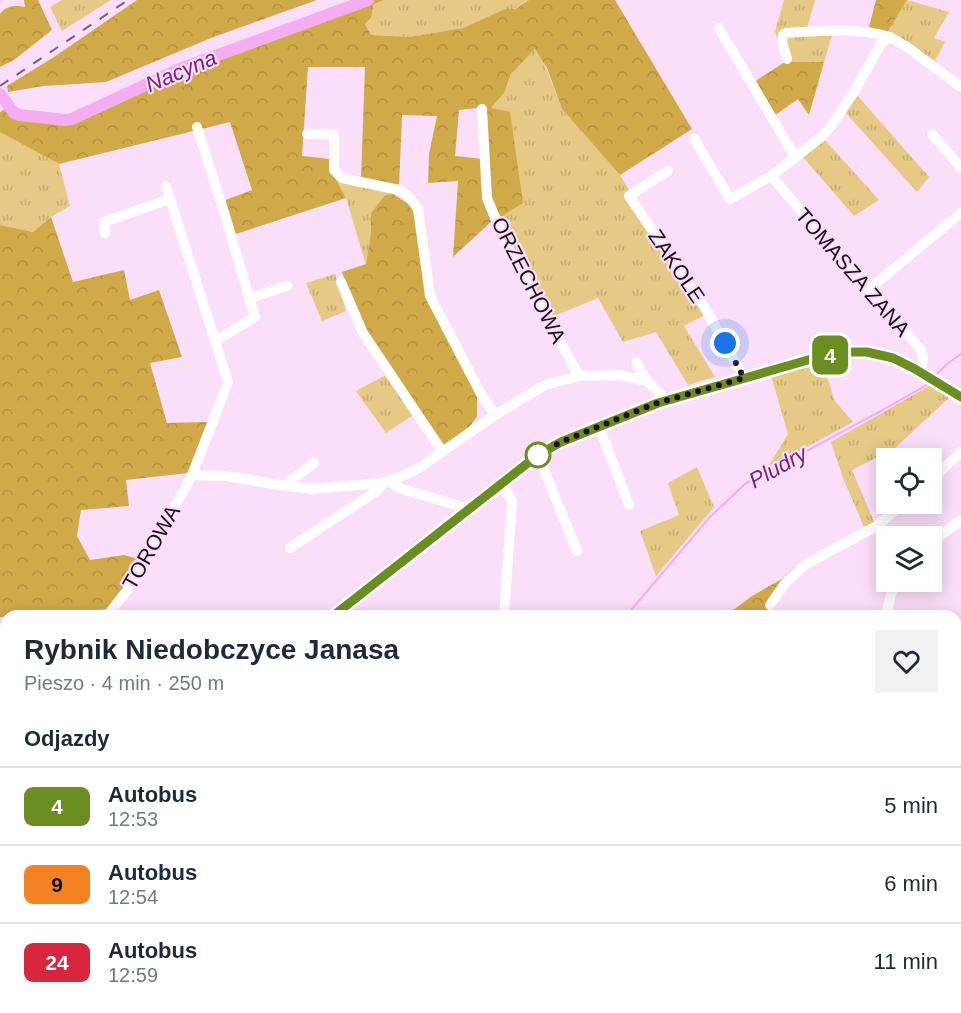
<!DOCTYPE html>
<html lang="pl">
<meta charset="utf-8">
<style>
:root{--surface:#fff;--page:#f2f2f3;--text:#1f2937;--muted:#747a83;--line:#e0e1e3}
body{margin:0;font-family:Helvetica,sans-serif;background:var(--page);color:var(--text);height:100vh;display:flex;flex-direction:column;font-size:22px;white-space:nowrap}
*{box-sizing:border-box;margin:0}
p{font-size:20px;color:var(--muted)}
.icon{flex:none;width:33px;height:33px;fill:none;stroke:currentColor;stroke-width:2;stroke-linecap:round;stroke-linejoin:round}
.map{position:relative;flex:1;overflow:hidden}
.drawer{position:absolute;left:0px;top:610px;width:962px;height:404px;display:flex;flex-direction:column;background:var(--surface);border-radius:18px 18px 0 0;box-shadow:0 3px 15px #0003}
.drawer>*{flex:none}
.badge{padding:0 12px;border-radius:9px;font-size:21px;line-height:39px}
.buttons{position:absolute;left:876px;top:448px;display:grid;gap:12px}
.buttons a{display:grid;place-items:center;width:66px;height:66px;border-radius:0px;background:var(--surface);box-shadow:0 3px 15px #0003;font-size:30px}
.you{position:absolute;width:30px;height:30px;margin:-15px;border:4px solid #fff;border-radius:50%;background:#1a73e8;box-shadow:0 0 0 9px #1a73e833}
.map>.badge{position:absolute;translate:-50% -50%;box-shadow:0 0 0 3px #fff}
h2{padding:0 24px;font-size:22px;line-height:54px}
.round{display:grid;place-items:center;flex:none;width:63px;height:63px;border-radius:0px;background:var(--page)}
.headline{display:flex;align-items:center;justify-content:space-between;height:102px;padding:0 24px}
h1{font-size:28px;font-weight:700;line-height:45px}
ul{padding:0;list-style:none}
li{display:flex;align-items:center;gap:18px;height:78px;padding:0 24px;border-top:2px solid var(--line)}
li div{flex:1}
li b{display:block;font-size:22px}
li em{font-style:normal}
li .badge{min-width:66px;font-weight:700;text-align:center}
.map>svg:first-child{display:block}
.grass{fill:url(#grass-tufts)}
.forest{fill:url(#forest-crowns)}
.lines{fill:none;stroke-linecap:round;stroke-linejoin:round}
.stream{stroke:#f4adf3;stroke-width:2}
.river{stroke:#f4adf3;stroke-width:12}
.minor{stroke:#fff;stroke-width:10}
.rail{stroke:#745f74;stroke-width:2;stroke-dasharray:10 10;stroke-linecap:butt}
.line-casing{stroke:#fff;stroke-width:14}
.line{stroke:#6b8e23;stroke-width:9}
.walk{stroke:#1f0e1f;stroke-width:6;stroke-dasharray:0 10.8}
.stop-dot{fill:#fff;stroke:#6b8e23;stroke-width:3}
.labels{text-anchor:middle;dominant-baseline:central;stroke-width:4.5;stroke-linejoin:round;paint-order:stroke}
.street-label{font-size:21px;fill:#1f0e1f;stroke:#fbdefa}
.water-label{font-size:22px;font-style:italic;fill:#762477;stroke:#fbdefa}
</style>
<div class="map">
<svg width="961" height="1013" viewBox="0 0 961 1013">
<defs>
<pattern id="grass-tufts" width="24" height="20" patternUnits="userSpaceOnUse" patternTransform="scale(1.5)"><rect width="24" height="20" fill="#e6c985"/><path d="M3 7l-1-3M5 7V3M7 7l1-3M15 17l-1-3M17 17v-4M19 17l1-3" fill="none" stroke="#c5ab72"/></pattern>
<pattern id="forest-crowns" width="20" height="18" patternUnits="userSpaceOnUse" patternTransform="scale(1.5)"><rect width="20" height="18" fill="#d0a949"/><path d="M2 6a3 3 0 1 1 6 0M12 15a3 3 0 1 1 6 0" fill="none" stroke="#b2903f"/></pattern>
</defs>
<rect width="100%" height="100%" fill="#fbdefa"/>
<g class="grass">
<polygon points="62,0 111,0 62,31 50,7"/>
<polygon points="384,0 529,0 514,9 505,9 463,28 409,37 371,35 365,25 371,18 374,4"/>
<polygon points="784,0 815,0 806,32 832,35 824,62 785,62 775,31"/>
<polygon points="907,0 949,12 934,38 945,42 934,63 887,33"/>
<polygon points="536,48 546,68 562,109 620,175 705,315 684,326 715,377 688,385 656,332 623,342 598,298 551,317 507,234 501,217 523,202 491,108 504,93 511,74"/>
<polygon points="856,94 929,177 917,192 844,111"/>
<polygon points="0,132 59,164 70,206 51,217 33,232 0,225"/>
<polygon points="823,138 879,200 854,216 802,156"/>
<polygon points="334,176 344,183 356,187 373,186 393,191 393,194 385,195 371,213 371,232 366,265 346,198"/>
<polygon points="335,274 346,311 322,321 306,283"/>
<polygon points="821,359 835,401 853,422 762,471 768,467 788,434 770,372"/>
<polygon points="386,375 415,414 386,433 356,391"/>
<polygon points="929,386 949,398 895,448 852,470 875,524 864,527 843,478 831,442"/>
<polygon points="697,467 714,507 656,576 640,531 679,515 668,483"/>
<polygon points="956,786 961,789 961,851 959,851 956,839"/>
<polygon points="278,1008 372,1008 373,1013 279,1013"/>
<polygon points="475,1008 599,1008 601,1013 523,1013 522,1011 517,1013 477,1013"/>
<polygon points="886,1008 941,1008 942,1013 882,1013"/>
</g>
<g class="forest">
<path d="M 24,0 L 38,0 L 52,30 L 14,60 L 0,67 L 0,14 C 7,5 15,5 25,7 Z"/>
<polygon points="137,0 317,0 211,38 106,82 43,86 8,92 7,86 54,57"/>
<polygon points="374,0 384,0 374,4 371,18 365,24 371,35 409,37 463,28 505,9 515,9 529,0 615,0 692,129 620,175 562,109 547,68 535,49 511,74 504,93 491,108 510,112 523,203 501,217 489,196 484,107 459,110 455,156 483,159 482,197 493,220 453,257 458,181 428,183 429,154 437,116 402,115 399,187 361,179 365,67 308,67 302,156 330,159 334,176 346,198 233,235 223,201 252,190 230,122 59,164 0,132 0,112 5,109 13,117 28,119 64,123 79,120 180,71"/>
<polygon points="876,0 907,0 887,33 869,27"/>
<polygon points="785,62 824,62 809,115 798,99 774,116 754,82"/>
<polygon points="393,194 410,205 416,211 427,296 477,396 477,417 469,427 443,446 364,330 342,272 366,264 371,232 371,213 385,195"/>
<polygon points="51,217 73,282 124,270 130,300 159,290 182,357 150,363 167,423 208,422 188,473 126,480 129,506 81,510 77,536 90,560 124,555 142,560 109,609 0,617 0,225 33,232"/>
<polygon points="796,566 768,609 760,616 725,616 752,596 780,580"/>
<polygon points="961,663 961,789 956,786 956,666"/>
<polygon points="0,997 6,997 6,1008 35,1008 41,1010 42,1013 0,1013"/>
<polygon points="55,1008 151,1008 134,1013 56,1013"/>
<polygon points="616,1008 886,1008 882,1013 615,1013"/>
</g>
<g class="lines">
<g class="stream">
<polyline points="936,375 947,364 961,354"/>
<polyline points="626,616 710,517 745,484 879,412 920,389 930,382"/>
<polyline points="603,1008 604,1013"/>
<polyline points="128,1013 131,1008"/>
</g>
<polyline class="river" points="0,94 14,113 20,115 65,120 72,119 180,69 368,0"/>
<g class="minor">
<polyline points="719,28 795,157"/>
<path d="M 787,59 L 782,41 L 783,35 L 786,33 C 822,31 854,27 890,37"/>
<polyline points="482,109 487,198 504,240 579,376"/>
<polyline points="197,127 224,212 255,317 215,341"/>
<polyline points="307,134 334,134 334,170 342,178 399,190 410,198 418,209 430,296 481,394 495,415"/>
<polyline points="932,134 961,168"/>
<polyline points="694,139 730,199 771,176 820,138 831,126 854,92 882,42 890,37 907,47 961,87"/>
<polyline points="668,171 629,196 705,308 744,378"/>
<polyline points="771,176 921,350 923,358 921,372"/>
<polyline points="105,233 104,222 170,199"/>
<polyline points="341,282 363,333 442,451"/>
<polyline points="869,289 961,213"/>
<polyline points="250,298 287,286"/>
<polyline points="636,362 647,381"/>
<polyline points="599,426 629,505"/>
<polyline points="538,455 577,551"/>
<polyline points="192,475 226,476 287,486 311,489 383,483 405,475 419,468 495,415 545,385 579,376 619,375 647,381 667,400"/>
<polyline points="932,479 961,452"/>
<polyline points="391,481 393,484 402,489 463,507 468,510"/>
<polyline points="501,484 512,501 504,616"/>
<polyline points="287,486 290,481 314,463"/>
<polyline points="932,542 961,520"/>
<polyline points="290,548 378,490 383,483"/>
<polyline points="770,605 786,582 805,565 819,557 877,526 902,504"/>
<polyline points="107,616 132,584 192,475 228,382 166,186"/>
<path d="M 333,616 L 538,455 L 569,439 L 658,403 L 808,360 C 823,356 838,352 854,351 C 895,350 928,377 961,397"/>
<polyline points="886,616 891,594 897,582"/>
<polyline points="0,736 6,731"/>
<polyline points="0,908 6,910"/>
<polyline points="438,1008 441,1013"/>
</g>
<polyline class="rail" points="0,86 128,0"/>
</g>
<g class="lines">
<defs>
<polyline id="line" points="333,616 538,455 561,442 658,403 808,360 844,352 867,352 893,358 915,369 961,397"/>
</defs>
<use href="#line" class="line-casing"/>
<use href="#line" class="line"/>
<polyline class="walk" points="538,455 561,442 654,404 744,378 725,343"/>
</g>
<circle class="stop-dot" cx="538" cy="455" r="12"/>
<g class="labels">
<g class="street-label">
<text transform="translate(677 266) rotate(56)">ZAKOLE</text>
<text transform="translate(853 272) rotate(49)">TOMASZA ZANA</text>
<text transform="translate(529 280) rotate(63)">ORZECHOWA</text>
<text transform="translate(151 547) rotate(-60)">TOROWA</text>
</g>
<g class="water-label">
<text transform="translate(181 71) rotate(-23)">Nacyna</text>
<text transform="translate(778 467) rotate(-29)">Pludry</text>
</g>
</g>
</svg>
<div class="buttons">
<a><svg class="icon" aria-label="locate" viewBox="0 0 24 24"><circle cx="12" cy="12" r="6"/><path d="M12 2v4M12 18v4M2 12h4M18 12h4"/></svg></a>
<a><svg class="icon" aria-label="layers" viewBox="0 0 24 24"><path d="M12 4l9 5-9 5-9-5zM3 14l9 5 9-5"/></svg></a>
</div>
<div class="you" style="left:725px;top:343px"></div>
<b class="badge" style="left:830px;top:355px;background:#6b8e23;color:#fff">4</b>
<section class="drawer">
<div class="headline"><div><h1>Rybnik Niedobczyce Janasa</h1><p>Pieszo · 4 min · 250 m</p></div><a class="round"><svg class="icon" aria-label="heart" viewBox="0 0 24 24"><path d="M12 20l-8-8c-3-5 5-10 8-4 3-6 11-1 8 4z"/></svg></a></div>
<h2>Odjazdy</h2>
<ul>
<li><span class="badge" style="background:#6b8e23;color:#fff">4</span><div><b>Autobus</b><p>12:53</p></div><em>5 min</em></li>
<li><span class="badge" style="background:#f58220;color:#111">9</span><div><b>Autobus</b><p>12:54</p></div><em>6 min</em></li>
<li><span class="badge" style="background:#d7263d;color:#fff">24</span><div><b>Autobus</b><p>12:59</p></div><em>11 min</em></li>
</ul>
</section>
</div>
